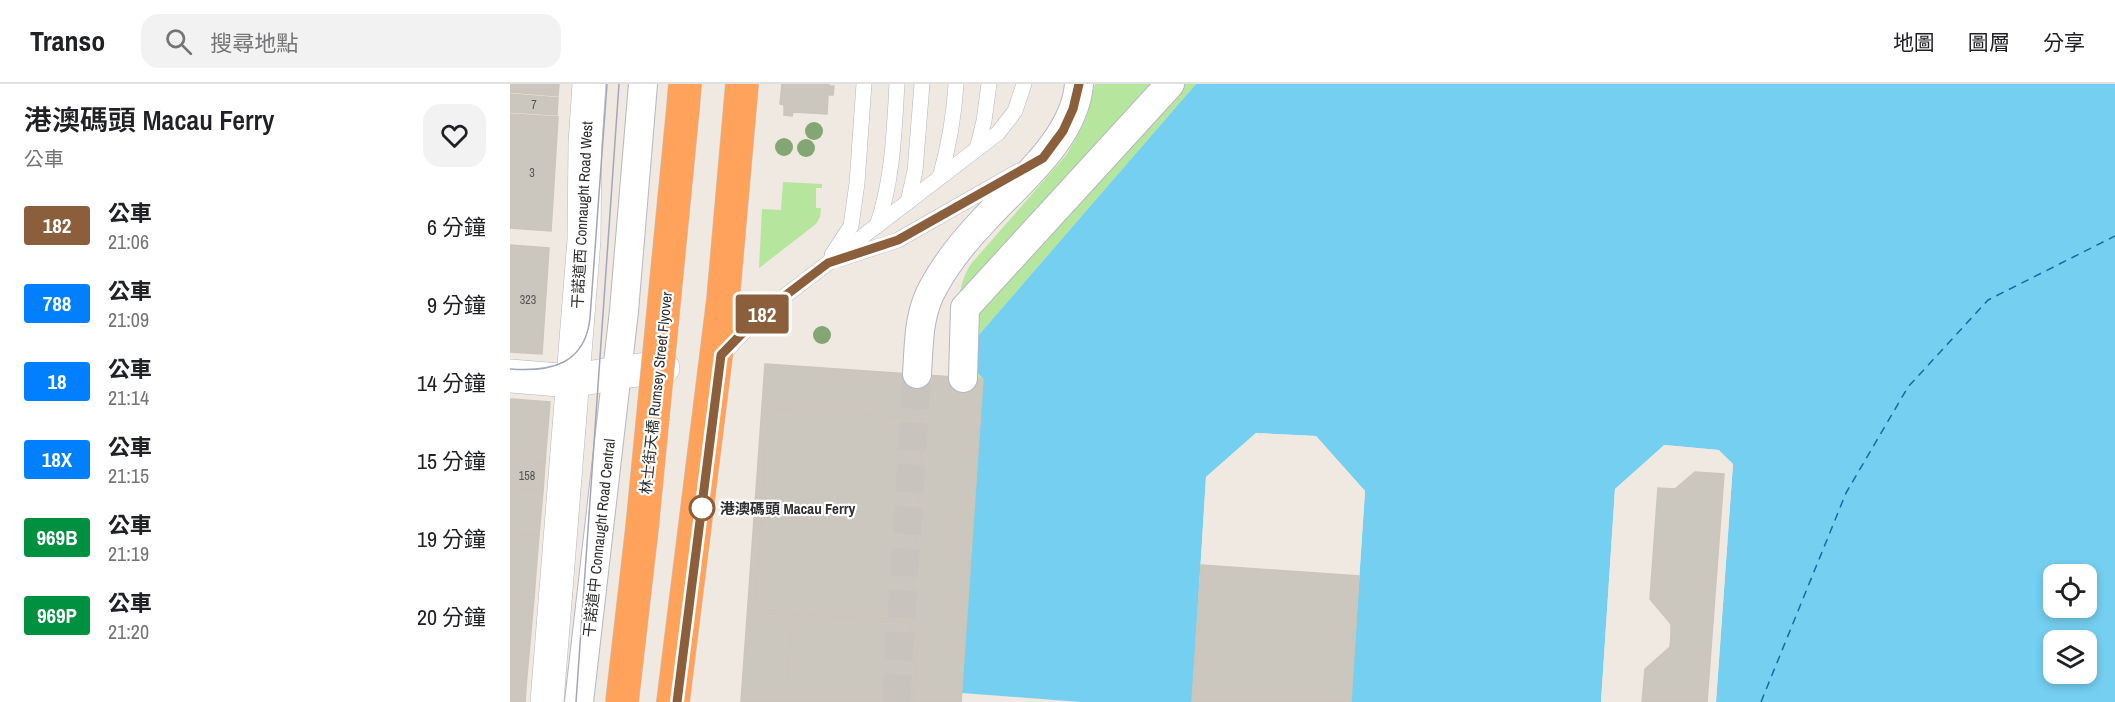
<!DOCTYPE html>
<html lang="zh-TW">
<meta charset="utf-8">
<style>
:root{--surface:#fff;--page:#f2f2f2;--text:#202124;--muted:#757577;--line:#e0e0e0}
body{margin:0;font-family:"Archivo Narrow","Noto Sans TC",sans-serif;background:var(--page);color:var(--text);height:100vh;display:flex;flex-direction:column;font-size:22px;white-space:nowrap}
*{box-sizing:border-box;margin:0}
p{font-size:20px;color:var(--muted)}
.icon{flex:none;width:33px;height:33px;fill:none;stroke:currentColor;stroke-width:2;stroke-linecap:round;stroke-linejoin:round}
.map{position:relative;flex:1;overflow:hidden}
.sheet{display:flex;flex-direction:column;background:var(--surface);width:510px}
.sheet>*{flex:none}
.badge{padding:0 12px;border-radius:4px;font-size:21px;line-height:39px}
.tools{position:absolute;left:1533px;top:480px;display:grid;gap:12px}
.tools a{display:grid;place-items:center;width:54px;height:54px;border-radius:12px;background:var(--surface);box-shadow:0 3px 9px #0003;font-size:30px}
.map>.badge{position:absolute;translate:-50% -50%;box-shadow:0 0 0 3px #fff}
.round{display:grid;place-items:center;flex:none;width:63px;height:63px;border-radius:18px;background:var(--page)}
.headline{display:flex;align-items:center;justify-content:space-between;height:102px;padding:0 24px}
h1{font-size:28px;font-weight:600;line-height:45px}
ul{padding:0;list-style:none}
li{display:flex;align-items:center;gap:18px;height:78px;padding:0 24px}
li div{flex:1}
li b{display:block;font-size:22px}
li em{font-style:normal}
li .badge{min-width:66px;font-weight:700;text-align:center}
header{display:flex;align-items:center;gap:36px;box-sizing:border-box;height:84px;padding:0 30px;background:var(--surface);border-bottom:2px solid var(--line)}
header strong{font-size:28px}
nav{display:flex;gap:33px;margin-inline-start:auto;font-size:21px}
.search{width:420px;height:54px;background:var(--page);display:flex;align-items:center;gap:15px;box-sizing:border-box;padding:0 21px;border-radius:18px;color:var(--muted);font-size:22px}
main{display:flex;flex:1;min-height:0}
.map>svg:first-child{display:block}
.green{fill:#b6e59e}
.water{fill:#75cff0;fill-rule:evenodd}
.pier{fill:#efe9e1}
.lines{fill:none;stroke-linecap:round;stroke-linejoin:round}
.ferry{stroke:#0d6fa3;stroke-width:1.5;stroke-dasharray:8 6;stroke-linecap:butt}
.building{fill:#cbc7bf;stroke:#cbc5ba;stroke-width:1.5}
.street-tunnel{stroke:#c8c4bd;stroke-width:28;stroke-dasharray:28 14;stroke-linecap:butt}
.lane-casing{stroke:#b4b7c1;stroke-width:16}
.street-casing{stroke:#b4b7c1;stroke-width:30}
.secondary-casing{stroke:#b4b7c1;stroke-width:34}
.highway-casing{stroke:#c9c9c9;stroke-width:34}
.lane{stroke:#fff;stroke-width:15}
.street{stroke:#fff;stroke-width:28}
.secondary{stroke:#fff;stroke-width:33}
.highway{stroke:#ffa35c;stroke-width:33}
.tram{stroke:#a3a6b8;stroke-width:1.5}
.highway-bridge-casing{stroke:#c9c9c9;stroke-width:34;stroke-linecap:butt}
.highway-bridge{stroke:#ffa35c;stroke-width:33}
.tree{fill:#84a574}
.line-casing{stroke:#fff;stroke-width:14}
.line{stroke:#8b5e3c;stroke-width:9}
.stop-dot{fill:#fff;stroke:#8b5e3c;stroke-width:3}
.labels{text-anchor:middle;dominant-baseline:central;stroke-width:4.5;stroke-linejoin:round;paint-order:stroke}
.number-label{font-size:12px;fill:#555452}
.street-label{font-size:15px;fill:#2e2e2e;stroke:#fff}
.stop-label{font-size:15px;font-weight:bold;fill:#2e2e2e;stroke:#fff;text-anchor:start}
</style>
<header>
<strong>Transo</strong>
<div class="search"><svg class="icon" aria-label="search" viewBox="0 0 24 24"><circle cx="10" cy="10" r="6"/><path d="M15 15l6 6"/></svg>搜尋地點</div>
<nav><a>地圖</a><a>圖層</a><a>分享</a></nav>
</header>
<main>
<section class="sheet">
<div class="headline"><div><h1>港澳碼頭 Macau Ferry</h1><p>公車</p></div><a class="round"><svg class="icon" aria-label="heart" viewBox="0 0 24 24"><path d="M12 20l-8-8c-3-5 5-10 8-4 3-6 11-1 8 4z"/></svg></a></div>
<ul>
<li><span class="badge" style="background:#8b5e3c;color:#fff">182</span><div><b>公車</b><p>21:06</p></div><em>6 分鐘</em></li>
<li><span class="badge" style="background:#0080ff;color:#fff">788</span><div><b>公車</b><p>21:09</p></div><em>9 分鐘</em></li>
<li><span class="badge" style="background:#0080ff;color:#fff">18</span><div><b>公車</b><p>21:14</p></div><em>14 分鐘</em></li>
<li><span class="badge" style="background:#0080ff;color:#fff">18X</span><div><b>公車</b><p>21:15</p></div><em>15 分鐘</em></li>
<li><span class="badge" style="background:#009140;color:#fff">969B</span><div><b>公車</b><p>21:19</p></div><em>19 分鐘</em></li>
<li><span class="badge" style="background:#009140;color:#fff">969P</span><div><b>公車</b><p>21:20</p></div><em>20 分鐘</em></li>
</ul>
</section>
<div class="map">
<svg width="1605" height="618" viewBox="0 0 1605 618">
<rect width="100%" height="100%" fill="#efe9e1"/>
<g class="green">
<path d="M 585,0 L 686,0 L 461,260 L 460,279 L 473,295 L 447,293 C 448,257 441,210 461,180 L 557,70 L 576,35 Z"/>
<polygon points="273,98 312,100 312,104 306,104 306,124 311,124 310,133 306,140 249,184 252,125 271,126"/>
</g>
<path class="water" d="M 686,0 L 1605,0 L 1605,618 L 1206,618 L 1223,380 L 1208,366 L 1155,361 L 1105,405 L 1091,618 L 841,618 L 855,407 L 806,352 L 746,349 L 696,393 L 682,618 L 451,618 L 473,295 L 460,279 L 461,260 ZM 1544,490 L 1576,490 L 1576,524 L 1544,524 ZM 1544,556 L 1576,556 L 1576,590 L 1544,590 Z"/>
<g class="pier">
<polygon points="746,349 806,352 855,407 841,618 838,618 852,408 804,354 747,352 698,394 685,618 682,618 696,393"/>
<polygon points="1154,361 1209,366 1223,380 1206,618 1203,618 1220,381 1207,368 1155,364 1108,406 1094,618 1091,618 1105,405"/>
<polygon points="452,609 571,618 451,618"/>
</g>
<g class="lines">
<polyline class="ferry" points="1251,618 1336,409 1398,303 1478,216 1605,152"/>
</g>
<g class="building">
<polygon points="0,0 49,0 48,12 0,8"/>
<polygon points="272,0 319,0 319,2 324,2 323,11 318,11 317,30 283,28 282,32 274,31 274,21 270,20"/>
<polygon points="0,10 48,14 47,31 0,28"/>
<polygon points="0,30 48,33 41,147 0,144"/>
<polygon points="0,161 39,164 32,270 0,268"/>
<polygon points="255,280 473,295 451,618 231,618"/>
<polygon points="0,315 40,318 35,379 0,376"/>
<polygon points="258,324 413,335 401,538 245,527"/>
<polygon points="0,376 35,379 33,407 0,404"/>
<polygon points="1185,388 1214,390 1197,618 1132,618 1135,585 1160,563 1161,552 1161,540 1140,515 1148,404 1165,405"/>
<polygon points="0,404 33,407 29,451 0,449"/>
<polygon points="0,449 29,451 24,514 0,512"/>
<polygon points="691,481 849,492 841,618 682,618"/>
<polygon points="0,512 24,514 16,603 0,601"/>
<polygon points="290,530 401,538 400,552 408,552 403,618 276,618 281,544 289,544"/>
<polygon points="0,601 16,603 15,618 0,618"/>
</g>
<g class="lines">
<polyline class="street-tunnel" points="386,618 407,290"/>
<defs>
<g id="lane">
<polyline points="467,65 474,37 479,0"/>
<path d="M 430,93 C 439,62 444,32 446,0"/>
<polyline points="398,118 405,87 412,0"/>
<path d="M 367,142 C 383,95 384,49 387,0"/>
<polyline points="322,171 341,142 347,99 354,0"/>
<polyline points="330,175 388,156 509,87"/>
<polyline points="212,271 250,231 488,49 505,27 514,0"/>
</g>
<g id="street">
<path d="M 407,290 C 409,260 408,229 424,202 C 437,178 455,156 474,136 C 508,99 565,54 569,0"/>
<polyline points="453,294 455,224 660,0"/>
<polyline points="69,618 114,227 133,0"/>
</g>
<g id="secondary">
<polyline points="0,292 62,297 117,287 153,284"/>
<polyline points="37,618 74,156 75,60 79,0"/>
</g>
<g id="highway">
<polyline points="173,24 175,0"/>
<polyline points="163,618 213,216 232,0"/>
</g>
</defs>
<use href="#lane" class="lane-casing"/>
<use href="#street" class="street-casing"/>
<use href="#secondary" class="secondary-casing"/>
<use href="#highway" class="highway-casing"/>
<use href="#lane" class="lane"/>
<use href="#street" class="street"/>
<use href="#secondary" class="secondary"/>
<use href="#highway" class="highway"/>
<g class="tram">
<path d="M 0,285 C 40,288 75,281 80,234 L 97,0"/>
<polyline points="66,618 109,0"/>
</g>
<defs>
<polyline id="highway-bridge" points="112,618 132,444 173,24"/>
</defs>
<use href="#highway-bridge" class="highway-bridge-casing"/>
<use href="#highway-bridge" class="highway-bridge"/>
</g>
<g class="tree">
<circle cx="304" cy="47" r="9"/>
<circle cx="274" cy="63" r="9"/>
<circle cx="296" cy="64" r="9"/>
<circle cx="312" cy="251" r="9"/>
</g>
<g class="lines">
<defs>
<polyline id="line" points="167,618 211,271 250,231 318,179 388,156 533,74 553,47 563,25 569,0"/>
</defs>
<use href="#line" class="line-casing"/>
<use href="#line" class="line"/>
</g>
<circle class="stop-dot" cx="192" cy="424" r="12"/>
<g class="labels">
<g class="number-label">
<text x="24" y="21">7</text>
<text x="22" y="89">3</text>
<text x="18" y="216">323</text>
<text x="17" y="392">158</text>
</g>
<g class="street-label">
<text transform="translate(72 131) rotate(-87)">干諾道西 Connaught Road West</text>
<text transform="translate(146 309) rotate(-84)">林士街天橋 Rumsey Street Flyover</text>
<text transform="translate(89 454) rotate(-84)">干諾道中 Connaught Road Central</text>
</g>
<g class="stop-label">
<text x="210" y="424">港澳碼頭 Macau Ferry</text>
</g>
</g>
</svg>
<div class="tools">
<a><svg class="icon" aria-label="locate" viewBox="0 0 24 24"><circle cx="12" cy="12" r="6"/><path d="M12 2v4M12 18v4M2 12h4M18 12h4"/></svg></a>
<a><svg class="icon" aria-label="layers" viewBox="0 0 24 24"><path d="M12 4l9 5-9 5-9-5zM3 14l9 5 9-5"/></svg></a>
</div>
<b class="badge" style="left:252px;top:230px;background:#8b5e3c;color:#fff">182</b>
</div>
</main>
